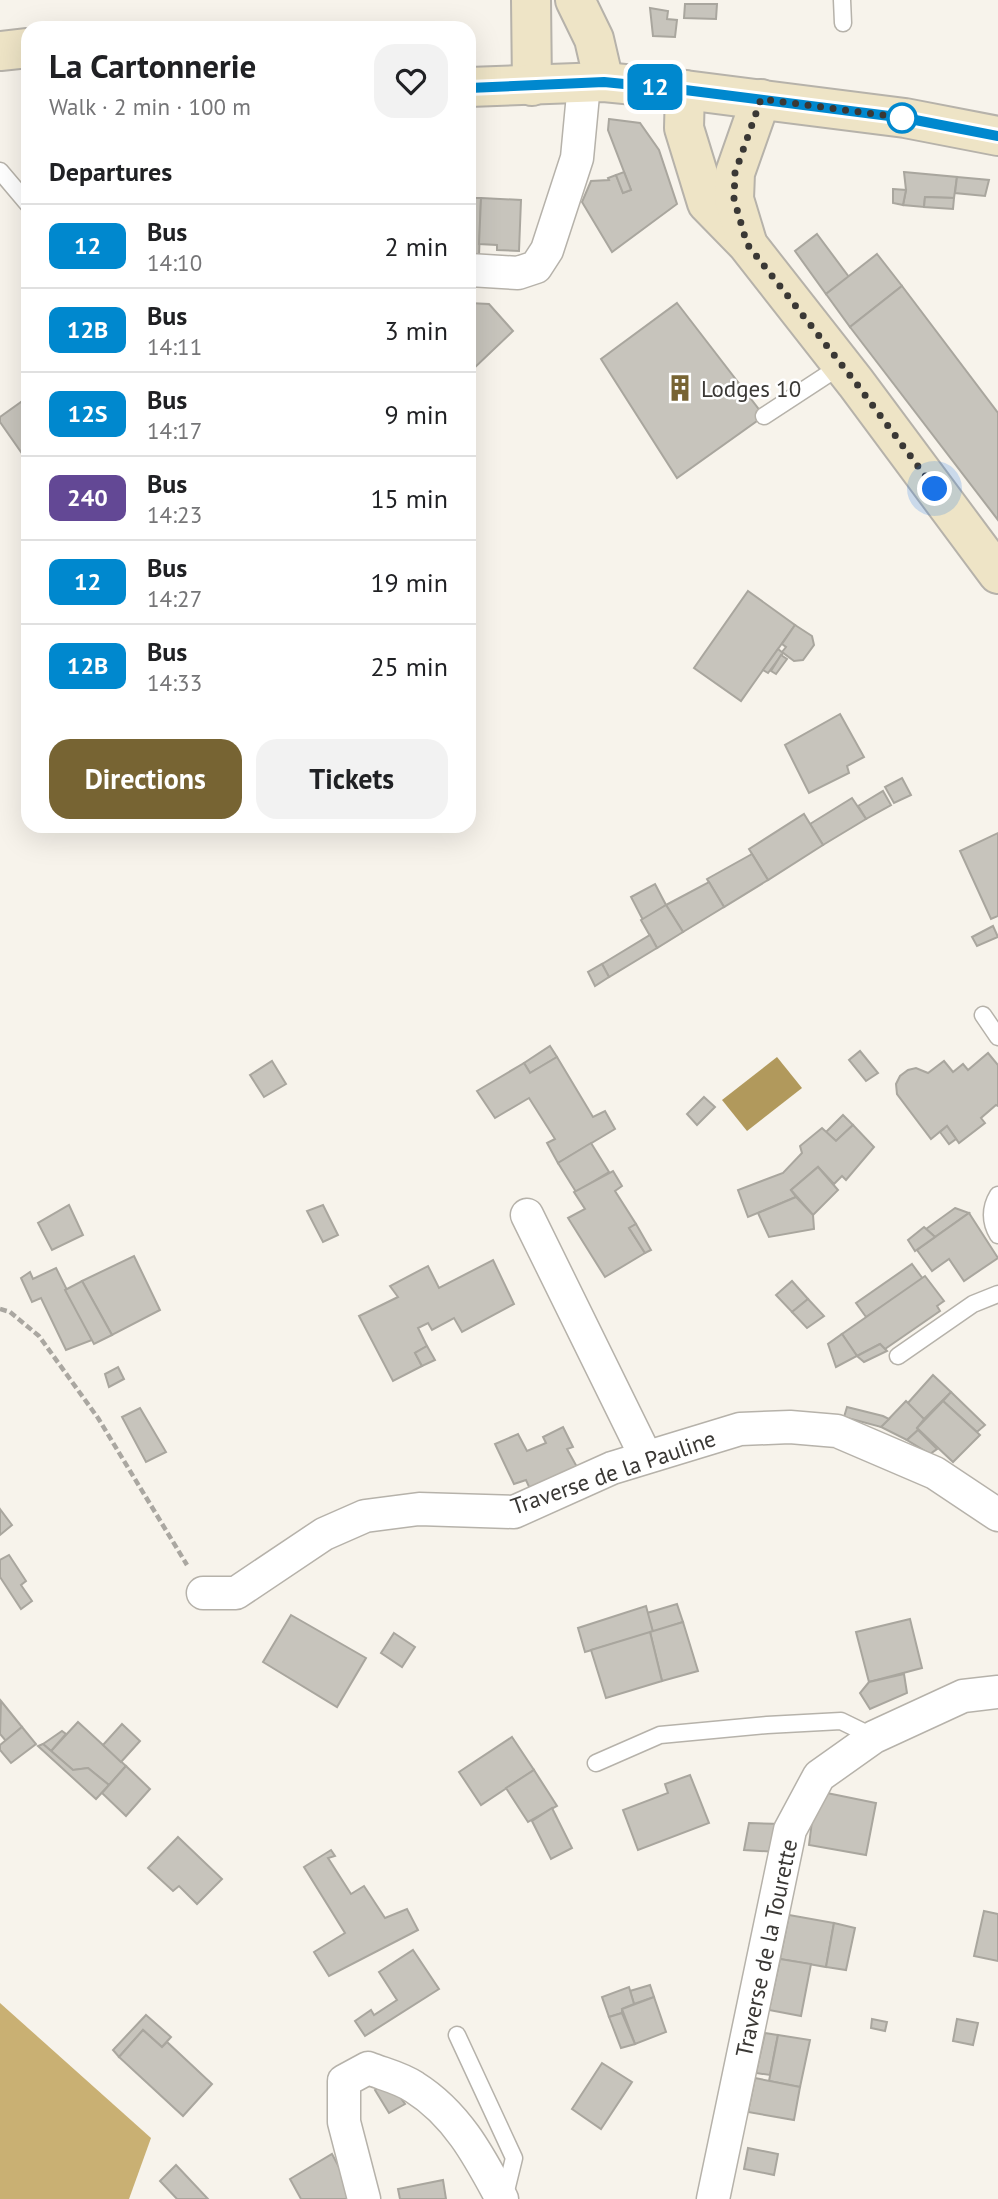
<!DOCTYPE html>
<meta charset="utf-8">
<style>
:root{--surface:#fff;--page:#f2f2f2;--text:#202124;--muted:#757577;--line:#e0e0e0;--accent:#776433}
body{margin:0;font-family:"PT Sans",sans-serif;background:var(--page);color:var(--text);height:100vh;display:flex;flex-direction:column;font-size:26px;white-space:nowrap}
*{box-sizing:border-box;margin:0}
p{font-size:23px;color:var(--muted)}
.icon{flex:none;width:38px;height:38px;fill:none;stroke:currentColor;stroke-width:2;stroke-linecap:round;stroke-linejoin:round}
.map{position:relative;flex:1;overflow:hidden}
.drawer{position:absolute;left:21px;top:21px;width:455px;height:812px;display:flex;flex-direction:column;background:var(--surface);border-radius:21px;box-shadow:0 7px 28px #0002}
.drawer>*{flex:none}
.badge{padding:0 14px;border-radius:10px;font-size:24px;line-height:46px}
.you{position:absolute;width:35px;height:35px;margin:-18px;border:5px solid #fff;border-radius:50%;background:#1a73e8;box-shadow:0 0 0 10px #1a73e833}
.map>.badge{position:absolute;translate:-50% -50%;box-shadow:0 0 0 4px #fff}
h2{padding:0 28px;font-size:26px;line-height:63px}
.round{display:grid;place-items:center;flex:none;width:74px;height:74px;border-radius:21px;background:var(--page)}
.headline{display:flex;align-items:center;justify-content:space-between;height:119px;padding:0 28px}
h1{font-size:33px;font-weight:600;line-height:52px}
.action{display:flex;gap:14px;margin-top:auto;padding:14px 28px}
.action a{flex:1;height:80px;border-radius:21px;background:var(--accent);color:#fff;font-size:28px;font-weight:600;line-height:80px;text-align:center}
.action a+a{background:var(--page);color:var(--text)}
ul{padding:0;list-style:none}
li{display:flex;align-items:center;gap:21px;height:84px;padding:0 28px;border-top:2px solid var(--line)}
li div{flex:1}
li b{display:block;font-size:26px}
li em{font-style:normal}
li .badge{min-width:77px;font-weight:700;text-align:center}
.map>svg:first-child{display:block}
.forest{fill:#c9b073}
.water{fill:#b1995c}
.building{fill:#c7c4bc;stroke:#a9a69e;stroke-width:2}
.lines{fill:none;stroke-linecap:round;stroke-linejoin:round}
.lane-casing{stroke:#b6b2aa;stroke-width:19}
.street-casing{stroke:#b6b2aa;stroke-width:35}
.secondary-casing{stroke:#b6b2aa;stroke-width:42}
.path{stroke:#aaa7a1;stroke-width:4.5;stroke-dasharray:7 3.5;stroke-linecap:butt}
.lane{stroke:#fff;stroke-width:16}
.street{stroke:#fff;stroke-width:32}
.secondary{stroke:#eee4c6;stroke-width:38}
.line-casing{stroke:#fff;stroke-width:16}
.line{stroke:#0088ce;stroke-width:10}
.walk{stroke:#3a3835;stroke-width:7;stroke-dasharray:0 12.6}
.stop-dot{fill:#fff;stroke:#0088ce;stroke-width:3.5}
.labels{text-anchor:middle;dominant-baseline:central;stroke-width:5;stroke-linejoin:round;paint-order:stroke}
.poi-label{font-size:23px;fill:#3a3835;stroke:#fff;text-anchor:start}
.street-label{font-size:23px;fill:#3a3835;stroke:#fff}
</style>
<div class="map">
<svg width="998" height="2199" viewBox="0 0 998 2199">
<rect width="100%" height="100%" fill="#f7f3eb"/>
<polygon class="forest" points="0,2003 151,2138 129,2199 0,2199"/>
<polygon class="water" points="777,1057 802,1088 747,1131 722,1100"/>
<g class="building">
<polygon points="685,4 717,4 716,19 684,18"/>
<polygon points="650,8 668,11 667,19 677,20 675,37 653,36"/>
<polygon points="609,119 640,123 659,150 677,204 612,252 582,202 591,181 609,180 608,178 616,175 623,193 631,190 608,130"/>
<polygon points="624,172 631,190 623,193 616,175"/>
<polygon points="904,172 957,177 954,198 925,197 924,207 903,205 906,190"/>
<polygon points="957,177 989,180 985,196 955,193"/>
<polygon points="893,189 906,190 903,205 893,203"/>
<polygon points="925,197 954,198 953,209 924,207"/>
<polygon points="469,198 481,198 479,256 469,255"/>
<polygon points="481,198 521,200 519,251 497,250 497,245 479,244"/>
<polygon points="817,234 849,277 826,294 795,251"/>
<polygon points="877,254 902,286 850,327 826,294"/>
<polygon points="902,286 998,413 998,520 850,327"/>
<polygon points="469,303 489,304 513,331 469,373"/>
<polygon points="677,303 764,416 677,478 601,359"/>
<polygon points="28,397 28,462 0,422 0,417"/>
<polygon points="748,591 795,625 741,701 694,668"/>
<polygon points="795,625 812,636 814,645 803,660 794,661 782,652 786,647 782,644"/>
<polygon points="778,649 783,653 768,673 763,670"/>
<polygon points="781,655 787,659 776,674 771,671"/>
<polygon points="840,714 864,757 847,766 849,773 809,793 785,745"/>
<polygon points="902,778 911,795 894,803 885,787"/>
<polygon points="883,791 891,805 866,819 858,806"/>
<polygon points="852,798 866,819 823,845 810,824"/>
<polygon points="804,814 823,845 768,880 749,849"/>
<polygon points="998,833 998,916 991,919 960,851"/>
<polygon points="752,854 768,880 724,907 707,879"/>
<polygon points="709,882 724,907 683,932 666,905"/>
<polygon points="655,884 666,905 643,920 631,897"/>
<polygon points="666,905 683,932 657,948 641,920"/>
<polygon points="993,926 998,937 977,946 972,937"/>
<polygon points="650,935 657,948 609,977 602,964"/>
<polygon points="602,964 609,977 595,986 588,972"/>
<polygon points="550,1046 557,1057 530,1073 524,1063"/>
<polygon points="860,1051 878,1073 866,1081 849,1060"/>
<polygon points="988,1053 998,1065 998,1106 996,1105 981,1118 985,1123 959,1143 947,1126 931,1139 897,1094 896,1084 900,1076 908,1070 916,1068 928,1073 944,1061 953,1072 963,1064 968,1070"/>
<polygon points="557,1057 593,1117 605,1111 615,1129 558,1163 547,1143 555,1139 529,1098 495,1118 477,1091 524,1063 530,1073"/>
<polygon points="272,1061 286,1084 264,1097 250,1075"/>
<polygon points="704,1097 715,1107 697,1125 687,1114"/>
<polygon points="843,1115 853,1125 836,1141 826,1132"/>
<polygon points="853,1125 874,1147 846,1180 842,1176 834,1184 818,1167 791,1190 796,1197 748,1217 738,1190 783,1173 802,1153 800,1146 822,1128 836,1141"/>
<polygon points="947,1126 956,1139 949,1144 940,1132"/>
<polygon points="591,1143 609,1172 576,1192 558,1163"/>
<polygon points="818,1167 838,1190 813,1215 791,1190"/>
<polygon points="613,1171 622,1186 615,1191 636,1224 629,1228 645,1253 605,1277 568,1218 585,1209 574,1192"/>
<polygon points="796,1197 813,1215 814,1229 769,1237 758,1213"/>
<polygon points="69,1205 83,1235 52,1250 38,1223"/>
<polygon points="323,1205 338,1235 323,1242 307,1211"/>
<polygon points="955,1208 969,1213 935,1237 926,1229"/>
<polygon points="969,1213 998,1258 964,1281 949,1259 932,1271 917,1250"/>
<polygon points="636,1224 651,1250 645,1253 629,1228"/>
<polygon points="924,1227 935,1237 915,1251 908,1240"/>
<polygon points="134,1256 160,1310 112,1335 82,1281"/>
<polygon points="493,1260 514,1304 462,1332 454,1318 432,1330 428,1323 418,1328 427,1346 415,1353 422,1366 393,1381 359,1316 398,1297 390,1286 428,1266 439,1288"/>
<polygon points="912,1264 923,1279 866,1317 856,1303"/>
<polygon points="56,1268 92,1340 66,1350 41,1298 32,1302 21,1278 30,1272 33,1279"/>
<polygon points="925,1276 944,1301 937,1306 940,1311 885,1349 880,1344 857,1356 842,1334"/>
<polygon points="82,1281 112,1335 94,1344 65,1290"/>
<polygon points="792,1281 808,1299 792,1312 776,1295"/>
<polygon points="808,1299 824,1316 807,1328 792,1312"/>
<polygon points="842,1334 857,1356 836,1367 828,1344"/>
<polygon points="880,1344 887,1351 864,1362 857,1356"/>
<polygon points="427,1346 435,1360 422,1366 415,1353"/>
<polygon points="118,1367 124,1379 109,1387 105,1374"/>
<polygon points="933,1375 951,1392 924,1419 907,1404"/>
<polygon points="951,1392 985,1425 977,1432 943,1401"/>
<polygon points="906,1401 924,1419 917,1428 918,1430 907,1440 881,1427"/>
<polygon points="943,1401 980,1435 953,1462 917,1428"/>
<polygon points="847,1407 883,1416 889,1419 881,1427 844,1417"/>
<polygon points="140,1408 166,1452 146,1462 122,1417"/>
<polygon points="563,1427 573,1447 567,1449 577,1467 530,1489 526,1480 514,1484 495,1444 518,1434 527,1451 546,1443 543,1437"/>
<polygon points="918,1430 937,1449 930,1454 907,1440"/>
<polygon points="0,1509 12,1525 0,1535"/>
<polygon points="9,1555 26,1581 21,1585 32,1601 21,1609 0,1577 0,1560"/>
<polygon points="677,1604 683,1622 653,1632 647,1613"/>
<polygon points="646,1606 653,1632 585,1652 578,1628"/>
<polygon points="291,1615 366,1658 337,1707 263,1662"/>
<polygon points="910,1619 922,1668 869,1682 856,1632"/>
<polygon points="683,1622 698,1671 662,1681 650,1632"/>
<polygon points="650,1632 662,1681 606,1698 591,1650"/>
<polygon points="394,1633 415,1647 402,1667 381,1653"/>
<polygon points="904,1674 907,1693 870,1709 860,1693 869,1682"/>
<polygon points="1,1701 22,1727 6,1741 0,1734"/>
<polygon points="78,1722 126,1766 109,1785 88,1768 73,1770 51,1751"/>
<polygon points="122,1724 140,1741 121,1762 103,1745"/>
<polygon points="22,1727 36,1744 11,1763 0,1750 0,1745"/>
<polygon points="62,1731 66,1734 51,1751 43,1744"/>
<polygon points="512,1737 534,1770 481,1805 459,1772"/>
<polygon points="43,1744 73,1770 88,1768 109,1785 96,1799 38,1746"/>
<polygon points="126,1766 150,1789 126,1816 102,1793"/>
<polygon points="534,1770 557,1806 528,1822 506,1788"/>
<polygon points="690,1775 709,1823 638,1850 623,1810 668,1793 665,1784"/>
<polygon points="822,1792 876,1803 866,1855 809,1845 813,1813"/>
<polygon points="552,1808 572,1848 551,1859 532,1821"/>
<polygon points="749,1823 783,1824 777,1852 744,1850"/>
<polygon points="178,1837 222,1879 197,1904 179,1886 173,1891 148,1868"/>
<polygon points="331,1850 335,1856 328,1858 351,1894 364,1886 385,1918 407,1909 418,1930 329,1976 314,1952 345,1933 304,1867"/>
<polygon points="984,1911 998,1914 998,1961 974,1956"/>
<polygon points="789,1915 834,1923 826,1967 780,1959"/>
<polygon points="834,1923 855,1928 846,1970 826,1967"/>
<polygon points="413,1950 439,1989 365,2036 355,2021 371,2010 374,2015 397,2000 379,1972"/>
<polygon points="780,1959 811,1964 801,2016 769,2010"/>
<polygon points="650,1985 654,1997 634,2004 630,1991"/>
<polygon points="629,1987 634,2004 622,2009 622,2013 609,2017 602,1997"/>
<polygon points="654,1997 666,2032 635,2044 622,2009"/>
<polygon points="622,2013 635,2044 621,2048 609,2017"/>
<polygon points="146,2015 171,2037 162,2047 143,2030 119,2057 113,2050"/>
<polygon points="872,2019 887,2022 885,2031 871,2028"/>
<polygon points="957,2019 978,2023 973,2045 953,2041"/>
<polygon points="143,2030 162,2047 167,2042 212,2084 183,2116 119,2057"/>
<polygon points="765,2033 778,2035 770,2075 756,2073"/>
<polygon points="778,2035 810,2040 800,2087 769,2081"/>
<polygon points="602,2063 632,2082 601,2129 572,2109"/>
<polygon points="755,2078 800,2087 794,2120 748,2112"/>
<polygon points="389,2081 405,2104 389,2113 375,2090"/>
<polygon points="748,2148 778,2154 774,2175 744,2169"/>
<polygon points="332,2154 356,2199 301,2199 290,2179"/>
<polygon points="176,2165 208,2199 177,2199 160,2181"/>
<polygon points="443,2180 446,2199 400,2199 398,2189"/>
</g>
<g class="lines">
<defs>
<g id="lane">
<polyline points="842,0 843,23"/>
<polyline points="0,171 28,204"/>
<polyline points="764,416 842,365"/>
<polyline points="983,1015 998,1037"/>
<path d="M 998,1195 C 990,1208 990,1222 998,1235"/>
<polyline points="898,1356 973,1304 998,1294"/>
<polyline points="596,1763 660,1735 767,1725 841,1721 874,1737"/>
<polyline points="457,2035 514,2158 504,2199"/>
</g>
<g id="street">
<polyline points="469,270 518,273 536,267 547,250 577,158 584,84"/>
<polyline points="527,1215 646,1457"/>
<polyline points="203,1593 236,1593 324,1534 365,1516 419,1509 514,1512 612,1468 740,1429 790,1427 837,1431 935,1473 998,1515"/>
<path d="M 364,2199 L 344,2122 L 344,2081 L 368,2068 C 383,2074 401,2078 414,2087 C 457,2114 479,2156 502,2199"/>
<polyline points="713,2199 790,1830 819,1776 874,1737 963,1696 998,1692"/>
</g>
<g id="secondary">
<polyline points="531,0 532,86"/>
<polyline points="575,0 594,39 604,82"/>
<polyline points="0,51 28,48"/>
<polyline points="469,87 604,82 685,90 905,118 998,136"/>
<polyline points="685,90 684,128 707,203 747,244 856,383 998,574"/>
<polyline points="747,242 734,199 735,173 761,99"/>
</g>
</defs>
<use href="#lane" class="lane-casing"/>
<use href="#street" class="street-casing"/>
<use href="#secondary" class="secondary-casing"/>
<polyline class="path" points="0,1309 10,1312 39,1336 98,1418 187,1565"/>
<use href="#lane" class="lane"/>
<use href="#street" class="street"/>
<use href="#secondary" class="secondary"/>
</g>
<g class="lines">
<defs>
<polyline id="line" points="469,88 604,82 685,90 905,118 998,136"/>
</defs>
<use href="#line" class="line-casing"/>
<use href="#line" class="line"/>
<polyline class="walk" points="902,118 905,118 761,99 735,173 734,199 747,244 856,383 935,489"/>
</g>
<defs>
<symbol id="building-bare" viewBox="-9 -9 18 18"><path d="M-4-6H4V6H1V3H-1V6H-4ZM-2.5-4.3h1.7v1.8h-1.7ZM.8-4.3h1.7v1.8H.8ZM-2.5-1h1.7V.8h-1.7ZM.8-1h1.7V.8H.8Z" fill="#776433" stroke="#fff" stroke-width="2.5" paint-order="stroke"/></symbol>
</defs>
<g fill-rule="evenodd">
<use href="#building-bare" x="661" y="369" width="38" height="38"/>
</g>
<circle class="stop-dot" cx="902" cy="118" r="14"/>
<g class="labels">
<g class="poi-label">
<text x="701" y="388">Lodges 10</text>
</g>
<g class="street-label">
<text transform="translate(613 1472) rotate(-19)">Traverse de la Pauline</text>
<text transform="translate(766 1948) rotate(-78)">Traverse de la Tourette</text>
</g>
</g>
</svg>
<div class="you" style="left:935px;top:489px"></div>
<b class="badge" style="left:655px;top:87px;background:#0088ce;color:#fff">12</b>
<section class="drawer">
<div class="headline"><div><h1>La Cartonnerie</h1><p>Walk · 2 min · 100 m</p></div><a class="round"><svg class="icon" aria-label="heart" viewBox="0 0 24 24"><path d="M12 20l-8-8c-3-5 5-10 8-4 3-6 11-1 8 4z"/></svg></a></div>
<h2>Departures</h2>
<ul>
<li><span class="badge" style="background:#0088ce;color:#fff">12</span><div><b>Bus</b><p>14:10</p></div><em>2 min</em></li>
<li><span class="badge" style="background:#0088ce;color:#fff">12B</span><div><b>Bus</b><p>14:11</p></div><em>3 min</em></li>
<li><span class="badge" style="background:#0088ce;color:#fff">12S</span><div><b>Bus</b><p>14:17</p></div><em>9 min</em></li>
<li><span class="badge" style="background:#634895;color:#fff">240</span><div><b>Bus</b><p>14:23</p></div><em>15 min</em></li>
<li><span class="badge" style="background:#0088ce;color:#fff">12</span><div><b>Bus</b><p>14:27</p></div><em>19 min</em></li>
<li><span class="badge" style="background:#0088ce;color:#fff">12B</span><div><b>Bus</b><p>14:33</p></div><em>25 min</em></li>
</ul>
<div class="action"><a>Directions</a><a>Tickets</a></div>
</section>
</div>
